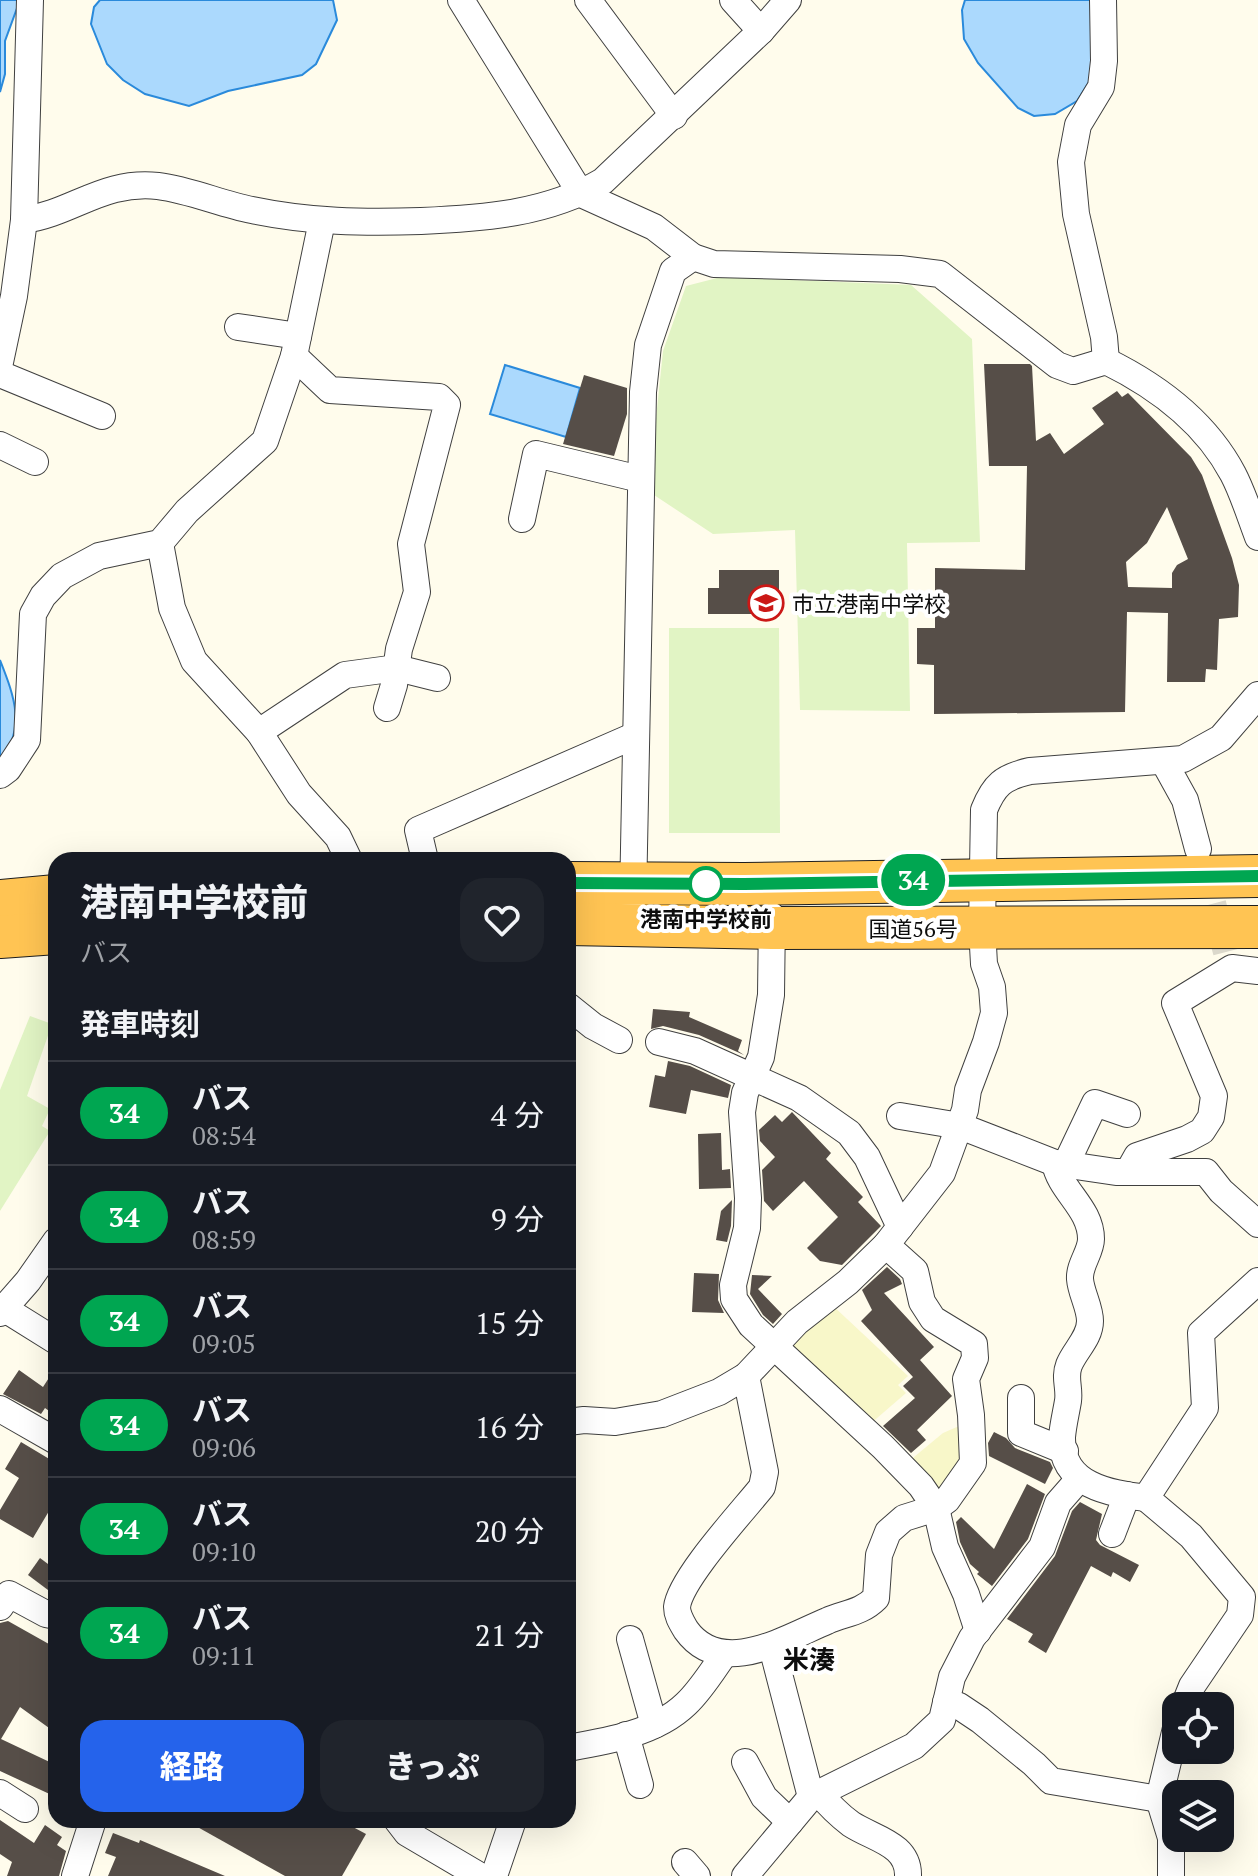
<!DOCTYPE html>
<html lang="ja">
<meta charset="utf-8">
<style>
:root{--surface:#171b24;--page:#20242c;--text:#f1f3f6;--muted:#9ea1a6;--line:#363941;--accent:#2563eb}
body{margin:0;font-family:"PT Serif","Noto Sans JP",serif;background:var(--page);color:var(--text);height:100vh;display:flex;flex-direction:column;font-size:30px;white-space:nowrap}
*{box-sizing:border-box;margin:0}
p{font-size:26px;color:var(--muted)}
.icon{flex:none;width:44px;height:44px;fill:none;stroke:currentColor;stroke-width:2;stroke-linecap:round;stroke-linejoin:round}
.map{position:relative;flex:1;overflow:hidden}
.drawer{position:absolute;left:48px;top:852px;width:528px;height:976px;display:flex;flex-direction:column;background:var(--surface);border-radius:24px;box-shadow:0 8px 32px #0002}
.drawer>*{flex:none}
.badge{padding:0 16px;border-radius:26px;font-size:28px;line-height:52px}
.tools{position:absolute;left:1162px;top:1692px;display:grid;gap:16px}
.tools a{display:grid;place-items:center;width:72px;height:72px;border-radius:16px;background:var(--surface);box-shadow:0 8px 32px #0002;font-size:40px}
.map>.badge{position:absolute;translate:-50% -50%;box-shadow:0 0 0 4px #fff}
h2{padding:0 32px;font-size:30px;line-height:72px}
.round{display:grid;place-items:center;flex:none;width:84px;height:84px;border-radius:24px;background:var(--page)}
.headline{display:flex;align-items:center;justify-content:space-between;height:136px;padding:0 32px}
h1{font-size:38px;font-weight:800;line-height:60px}
.primary-button{display:flex;gap:16px;margin-top:auto;padding:16px 32px}
.primary-button a{flex:1;height:92px;border-radius:24px;background:var(--accent);color:#fff;font-size:32px;font-weight:800;line-height:92px;text-align:center}
.primary-button a+a{background:var(--page);color:var(--text)}
ul{padding:0;list-style:none}
li{display:flex;align-items:center;gap:24px;height:104px;padding:0 32px;border-top:2px solid var(--line)}
li div{flex:1}
li b{display:block;font-size:30px}
li em{font-style:normal}
li .badge{min-width:88px;font-weight:700;text-align:center}
.map>svg:first-child{display:block}
.farmland{fill:#f8f7c9}
.pitch{fill:#e1f4c4}
.water{fill:#abd9fd;stroke:#2a8adb;stroke-width:2}
.building{fill:#564e48;fill-rule:evenodd}
.lines{fill:none;stroke-linecap:round;stroke-linejoin:round}
.minor-tunnel{stroke:#dbd8cb;stroke-width:26;stroke-dasharray:26 13;stroke-linecap:butt}
.minor-casing{stroke:#404040;stroke-width:28}
.trunk-casing{stroke:#1e1e1e;stroke-width:44}
.minor{stroke:#fff;stroke-width:26}
.trunk{stroke:#ffc453;stroke-width:42}
.line-casing{stroke:#fff;stroke-width:18}
.line{stroke:#00a651;stroke-width:12}
.stop-dot{fill:#fff;stroke:#00a651;stroke-width:4}
.labels{text-anchor:middle;dominant-baseline:central;stroke-width:8;stroke-linejoin:round;paint-order:stroke}
.poi-label{font-size:22px;fill:#0d0d0d;stroke:#fff;text-anchor:start}
.stop-label{font-size:22px;font-weight:bold;fill:#0d0d0d;stroke:#fff}
.street-label{font-size:22px;fill:#0d0d0d;stroke:#fff}
.quarter-label{font-size:26px;font-weight:bold;fill:#0d0d0d;stroke:#fff}
</style>
<div class="map">
<svg width="1258" height="1876" viewBox="0 0 1258 1876">
<rect width="100%" height="100%" fill="#fffcec"/>
<g class="farmland">
<polygon points="831,1304 908,1376 898,1385 906,1393 869,1425 790,1351 804,1325"/>
<polygon points="966,1423 969,1461 942,1496 908,1462 943,1433"/>
</g>
<g class="pitch">
<polygon points="721,277 911,285 972,339 980,542 907,543 910,711 800,710 795,530 713,534 654,495 655,428 663,351 686,286"/>
<polygon points="669,628 779,628 780,833 669,833"/>
<polygon points="30,1016 52,1024 27,1096 50,1109 42,1126 50,1131 0,1211 0,1090"/>
</g>
<g class="water">
<polygon points="0,0 20,0 5,41 5,74 0,92"/>
<polygon points="100,0 333,0 337,20 316,64 302,75 228,91 189,106 145,94 123,80 107,64 91,24 94,7"/>
<polygon points="965,0 1094,0 1096,71 1077,101 1055,114 1034,116 1018,108 978,63 964,39 962,10"/>
<polygon points="505,365 580,388 566,437 490,414"/>
<path d="M 0,660 C 15,698 26,728 0,763 Z"/>
</g>
<g class="building">
<path d="M 984,364 L 1030,364 L 1032,366 L 1036,441 L 1050,433 L 1064,454 L 1104,424 L 1092,408 L 1117,391 L 1122,397 L 1128,393 L 1191,457 L 1202,475 L 1232,558 L 1239,585 L 1238,617 L 1219,619 L 1217,670 L 1206,669 L 1205,682 L 1167,682 L 1168,613 L 1127,612 L 1125,712 L 934,714 L 934,665 L 917,664 L 917,628 L 935,628 L 935,568 L 1025,570 L 1027,466 L 989,466 ZM 1167,507 L 1188,559 L 1177,565 L 1172,573 L 1172,588 L 1128,587 L 1126,562 L 1147,543 Z"/>
<polygon points="584,375 627,388 627,414 614,456 563,444"/>
<polygon points="719,570 779,570 779,614 708,614 708,588 719,588"/>
<polygon points="653,1009 690,1012 689,1017 742,1040 738,1051 744,1055 699,1035 663,1026 651,1029"/>
<polygon points="668,1061 690,1066 731,1085 728,1098 691,1090 686,1114 649,1107 655,1075 665,1077"/>
<polygon points="792,1112 831,1153 826,1159 863,1197 858,1202 881,1226 842,1265 820,1261 807,1248 838,1217 804,1181 773,1211 764,1201 762,1170 775,1157 760,1141 759,1130 775,1115 782,1122"/>
<polygon points="721,1133 722,1170 730,1169 731,1188 699,1189 698,1134"/>
<polygon points="732,1200 731,1226 727,1242 716,1240 721,1211"/>
<polygon points="887,1267 900,1279 902,1284 884,1293 934,1347 920,1360 952,1396 917,1430 926,1440 911,1453 883,1426 915,1398 903,1386 913,1377 861,1321 872,1310 862,1290"/>
<polygon points="694,1273 719,1274 718,1300 724,1313 692,1312"/>
<polygon points="752,1275 772,1276 758,1289 782,1314 773,1324 763,1315 750,1294"/>
<polygon points="56,1367 56,1416 45,1408 41,1414 3,1394 19,1370 43,1387"/>
<polygon points="994,1432 1006,1438 1015,1448 1050,1462 1053,1468 1045,1484 989,1456 988,1443"/>
<polygon points="21,1442 56,1463 56,1490 48,1504 52,1506 33,1538 0,1519 0,1510 19,1478 5,1469"/>
<polygon points="1027,1484 1045,1494 1028,1539 992,1586 977,1574 979,1572 970,1564 960,1542 956,1522 961,1517 994,1549"/>
<polygon points="1080,1502 1102,1514 1096,1540 1100,1545 1139,1565 1130,1582 1113,1572 1111,1577 1091,1566 1046,1653 1028,1642 1033,1634 1007,1619 1055,1556 1072,1511"/>
<polygon points="40,1558 56,1570 56,1596 28,1575"/>
<polygon points="8,1621 56,1648 56,1733 20,1707 1,1739 56,1765 56,1797 0,1771 0,1623"/>
<polygon points="0,1820 34,1843 45,1825 62,1837 57,1845 66,1851 59,1876 7,1876 12,1862 0,1854"/>
<polygon points="185,1820 340,1820 366,1834 342,1876 285,1876"/>
<polygon points="113,1833 139,1843 140,1840 225,1876 108,1876 116,1857 105,1853"/>
</g>
<g class="lines">
<polyline class="minor-tunnel" points="1203,866 1226,952"/>
<defs>
<g id="minor">
<path d="M 461,0 L 581,194 L 654,227 L 693,257 L 714,264 L 900,269 L 940,274 L 1057,365 L 1073,371 L 1106,361 C 1157,386 1206,423 1233,474 C 1243,493 1250,516 1258,537"/>
<polyline points="588,0 674,116"/>
<polyline points="733,0 761,31"/>
<polyline points="1103,0 1104,61 1101,87 1078,125 1071,162 1076,214 1104,337 1106,361"/>
<path d="M 24,220 C 73,213 103,180 158,186 C 190,190 221,204 252,210 C 309,222 364,223 421,221 C 485,218 547,214 603,181 L 761,31 L 788,0"/>
<polyline points="238,327 298,336"/>
<polyline points="294,356 330,390 439,397 447,405 411,544 417,592 399,649 394,685 387,708"/>
<polyline points="0,362 14,296 24,220 30,0"/>
<polyline points="0,374 102,416"/>
<polyline points="0,445 35,462"/>
<polyline points="522,519 536,454 640,479"/>
<polyline points="160,543 172,608 194,661 259,732 299,794 338,837 349,860"/>
<polyline points="259,732 345,675 397,668 437,678"/>
<polyline points="1164,762 1185,800 1198,849"/>
<polyline points="0,775 8,769 27,740 33,614 43,596 62,576 99,556 160,543 187,511 265,441 294,356 322,221"/>
<polyline points="425,860 418,830 636,735"/>
<polyline points="633,899 643,392 648,345 673,271 693,257"/>
<polyline points="772,916 771,995 765,1032 761,1057 745,1093 742,1112 748,1198 747,1228 733,1285 734,1299 751,1325 883,1447 921,1486 936,1508 945,1547 966,1594 978,1631"/>
<polyline points="568,1006 593,1026 619,1040"/>
<polyline points="659,1042 695,1051 799,1098 849,1133 867,1157 900,1227"/>
<polyline points="900,1116 960,1126 1055,1163 1116,1172 1206,1172 1221,1191 1258,1224"/>
<path d="M 1055,1163 C 1060,1191 1091,1208 1091,1239 C 1091,1252 1079,1265 1080,1279 C 1081,1293 1090,1307 1090,1321 C 1090,1338 1075,1350 1069,1365 C 1064,1378 1070,1388 1068,1401 C 1066,1413 1063,1425 1062,1437 C 1061,1486 1109,1493 1146,1498"/>
<polyline points="1066,1164 1095,1103 1127,1114"/>
<polyline points="1128,1172 1137,1156 1187,1139 1202,1131 1211,1117 1214,1096 1175,1003 1232,968 1258,971"/>
<polyline points="0,1306 56,1341"/>
<polyline points="0,1313 28,1281 56,1241"/>
<path d="M 746,1376 L 765,1472 L 762,1487 C 742,1512 680,1579 677,1607 C 677,1616 682,1623 686,1630 C 721,1679 786,1638 827,1621 C 845,1613 861,1613 876,1598 L 879,1555 L 888,1532 L 904,1518 L 936,1508 L 947,1500 L 973,1463 L 971,1415 L 966,1379 L 975,1358 L 974,1344 L 933,1319 L 922,1302 L 915,1271 L 886,1245"/>
<polyline points="1021,1398 1021,1433 1065,1451"/>
<polyline points="0,1409 56,1441"/>
<path d="M 568,1422 L 584,1420 L 615,1422 L 662,1414 L 719,1392 L 746,1376 L 797,1322 L 848,1282 L 886,1245 L 942,1173 L 965,1110 L 968,1090 L 986,1042 L 994,1013 L 992,987 L 984,964 L 982,928 L 984,810 C 994,785 1003,777 1030,771 L 1183,759 L 1221,738 L 1258,695"/>
<polyline points="1112,1534 1127,1495"/>
<polyline points="0,1607 9,1594 46,1614 56,1616"/>
<polyline points="630,1639 654,1725"/>
<polyline points="772,1647 811,1797"/>
<polyline points="946,1702 959,1706 980,1720 1034,1764 1051,1781 1159,1799"/>
<polyline points="1184,1706 1192,1686 1240,1615 1242,1597 1191,1536 1146,1498 1205,1408 1201,1333 1258,1281"/>
<polyline points="626,1735 640,1785"/>
<path d="M 568,1748 C 608,1741 656,1733 686,1704 C 701,1690 713,1670 725,1653"/>
<polyline points="745,1762 764,1797 790,1822"/>
<polyline points="0,1793 25,1809"/>
<path d="M 819,1793 C 828,1804 839,1815 851,1824 C 874,1839 909,1844 908,1876"/>
<polyline points="397,1820 407,1833 480,1876"/>
<polyline points="685,1862 697,1876"/>
<polyline points="75,1876 93,1820"/>
<polyline points="494,1876 513,1820"/>
<polyline points="745,1876 811,1797 914,1746 942,1720 952,1677 972,1638 1042,1547 1058,1503 1079,1479"/>
<polyline points="1171,1876 1171,1838 1159,1799 1176,1728"/>
</g>
<g id="trunk">
<polyline points="568,883 744,884 1258,876"/>
<polyline points="0,901 56,896"/>
<polyline points="568,924 772,928 1258,927"/>
<polyline points="0,937 56,933"/>
</g>
</defs>
<use href="#minor" class="minor-casing"/>
<use href="#trunk" class="trunk-casing"/>
<use href="#minor" class="minor"/>
<use href="#trunk" class="trunk"/>
</g>
<g class="lines">
<defs>
<polyline id="line" points="568,883 744,884 1258,876"/>
</defs>
<use href="#line" class="line-casing"/>
<use href="#line" class="line"/>
</g>
<defs>
<symbol id="school-ring" viewBox="-11 -11 22 22"><circle r="9.5" fill="#fff" stroke="#cb1816" stroke-width="1.5"/><path d="M0-5L7-2L0 1L-7-2ZM-4 1L0 2.5L4 1V4Q0 6-4 4Z" fill="#cb1816"/></symbol>
</defs>
<g fill-rule="evenodd">
<use href="#school-ring" x="746" y="583" width="40" height="40"/>
</g>
<circle class="stop-dot" cx="706" cy="884" r="16"/>
<g class="labels">
<g class="poi-label">
<text x="792" y="603">市立港南中学校</text>
</g>
<g class="stop-label">
<text x="706" y="918">港南中学校前</text>
</g>
<g class="street-label">
<text x="913" y="928">国道56号</text>
</g>
<g class="quarter-label">
<text x="809" y="1659">米湊</text>
</g>
</g>
</svg>
<div class="tools">
<a><svg class="icon" aria-label="locate" viewBox="0 0 24 24"><circle cx="12" cy="12" r="6"/><path d="M12 2v4M12 18v4M2 12h4M18 12h4"/></svg></a>
<a><svg class="icon" aria-label="layers" viewBox="0 0 24 24"><path d="M12 4l9 5-9 5-9-5zM3 14l9 5 9-5"/></svg></a>
</div>
<b class="badge" style="left:913px;top:880px;background:#00a651;color:#fff">34</b>
<section class="drawer">
<div class="headline"><div><h1>港南中学校前</h1><p>バス</p></div><a class="round"><svg class="icon" aria-label="heart" viewBox="0 0 24 24"><path d="M12 20l-8-8c-3-5 5-10 8-4 3-6 11-1 8 4z"/></svg></a></div>
<h2>発車時刻</h2>
<ul>
<li><span class="badge" style="background:#00a651;color:#fff">34</span><div><b>バス</b><p>08:54</p></div><em>4 分</em></li>
<li><span class="badge" style="background:#00a651;color:#fff">34</span><div><b>バス</b><p>08:59</p></div><em>9 分</em></li>
<li><span class="badge" style="background:#00a651;color:#fff">34</span><div><b>バス</b><p>09:05</p></div><em>15 分</em></li>
<li><span class="badge" style="background:#00a651;color:#fff">34</span><div><b>バス</b><p>09:06</p></div><em>16 分</em></li>
<li><span class="badge" style="background:#00a651;color:#fff">34</span><div><b>バス</b><p>09:10</p></div><em>20 分</em></li>
<li><span class="badge" style="background:#00a651;color:#fff">34</span><div><b>バス</b><p>09:11</p></div><em>21 分</em></li>
</ul>
<div class="primary-button"><a>経路</a><a>きっぷ</a></div>
</section>
</div>
